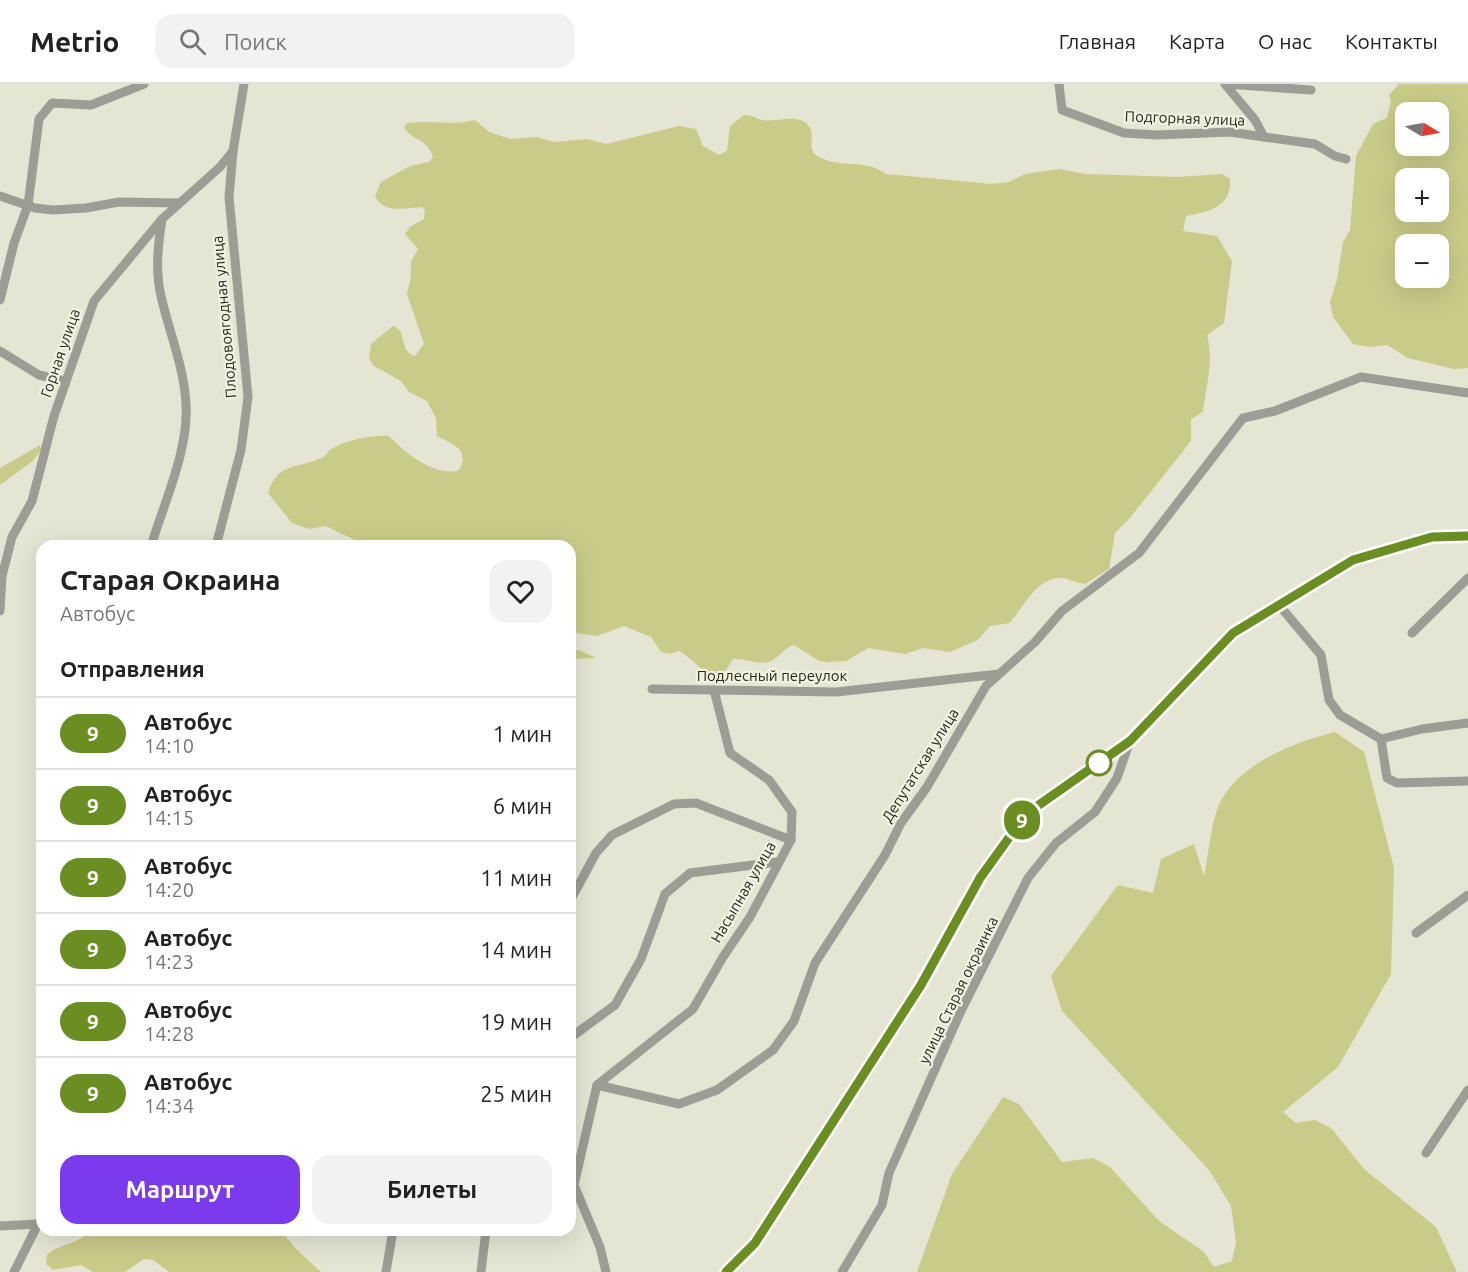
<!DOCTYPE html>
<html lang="ru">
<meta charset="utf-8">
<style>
:root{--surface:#fff;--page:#f2f2f2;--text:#222;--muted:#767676;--line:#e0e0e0;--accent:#7c3aed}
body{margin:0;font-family:Ubuntu,sans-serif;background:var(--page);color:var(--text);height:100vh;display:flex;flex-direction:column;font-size:22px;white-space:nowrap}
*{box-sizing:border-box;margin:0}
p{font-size:20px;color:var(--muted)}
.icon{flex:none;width:33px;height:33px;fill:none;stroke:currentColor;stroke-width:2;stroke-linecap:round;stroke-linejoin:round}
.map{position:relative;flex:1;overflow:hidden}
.drawer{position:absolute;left:36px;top:456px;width:540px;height:696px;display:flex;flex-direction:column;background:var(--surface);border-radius:18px;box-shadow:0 6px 24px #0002}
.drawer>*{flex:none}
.badge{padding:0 12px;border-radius:20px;font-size:21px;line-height:39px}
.needle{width:39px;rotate:100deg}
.tools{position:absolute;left:1395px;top:18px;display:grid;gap:12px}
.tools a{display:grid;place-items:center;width:54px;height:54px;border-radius:12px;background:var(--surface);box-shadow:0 6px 24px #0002;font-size:30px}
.map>.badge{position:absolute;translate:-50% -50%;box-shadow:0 0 0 3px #fff}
h2{padding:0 24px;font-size:22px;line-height:54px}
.round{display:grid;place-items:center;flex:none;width:63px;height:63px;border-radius:18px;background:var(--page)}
.head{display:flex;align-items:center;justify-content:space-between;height:102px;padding:0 24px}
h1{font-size:28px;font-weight:700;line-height:45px}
.button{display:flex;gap:12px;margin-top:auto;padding:12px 24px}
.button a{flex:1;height:69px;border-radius:18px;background:var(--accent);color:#fff;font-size:24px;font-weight:700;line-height:69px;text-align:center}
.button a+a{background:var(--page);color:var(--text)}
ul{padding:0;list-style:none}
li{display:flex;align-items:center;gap:18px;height:72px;padding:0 24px;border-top:2px solid var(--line)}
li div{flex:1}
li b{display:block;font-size:22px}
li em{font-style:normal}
li .badge{min-width:66px;font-weight:700;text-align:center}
header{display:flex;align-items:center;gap:36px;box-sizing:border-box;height:84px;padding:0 30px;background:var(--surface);border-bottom:2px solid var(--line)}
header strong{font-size:28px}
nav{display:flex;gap:33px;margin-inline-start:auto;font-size:21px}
.search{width:420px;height:54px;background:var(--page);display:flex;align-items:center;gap:15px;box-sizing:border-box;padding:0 21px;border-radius:18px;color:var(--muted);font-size:22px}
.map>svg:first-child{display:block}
.green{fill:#c9cb89;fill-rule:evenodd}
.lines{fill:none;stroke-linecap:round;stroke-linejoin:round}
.minor{stroke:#9c9d95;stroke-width:9}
.line-casing{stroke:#fff;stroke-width:14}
.line{stroke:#6b8e23;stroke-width:9}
.stop-dot{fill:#fff;stroke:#6b8e23;stroke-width:3}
.labels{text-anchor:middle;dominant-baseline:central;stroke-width:4.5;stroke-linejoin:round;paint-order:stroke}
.street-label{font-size:15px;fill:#262720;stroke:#f1f2e0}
</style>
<header>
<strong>Metrio</strong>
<div class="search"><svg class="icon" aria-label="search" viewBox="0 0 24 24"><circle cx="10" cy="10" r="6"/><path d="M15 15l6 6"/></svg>Поиск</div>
<nav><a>Главная</a><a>Карта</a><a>О нас</a><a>Контакты</a></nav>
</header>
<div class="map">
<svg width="1468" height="1188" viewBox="0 0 1468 1188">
<rect width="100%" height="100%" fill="#e4e5d3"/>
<g class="green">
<path d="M 1399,0 L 1468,0 L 1468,284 L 1454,285 L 1408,274 L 1387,261 L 1370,263 L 1353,260 L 1333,233 L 1330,218 L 1337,196 L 1343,158 L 1350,146 L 1356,72 L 1373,40 L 1387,34 L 1391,18 L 1389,11 ZM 1406,28 L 1438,28 L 1438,62 L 1406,62 ZM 1406,94 L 1438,94 L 1438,128 L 1406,128 ZM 1438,160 L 1438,194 L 1406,194 L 1406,160 Z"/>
<path d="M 744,31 C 752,31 755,34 762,36 C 777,39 800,27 810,44 C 815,54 806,66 819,73 C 841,85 865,74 886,90 L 991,100 L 1009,98 L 1025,90 L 1059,85 L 1086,90 L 1178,93 L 1222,90 L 1230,95 C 1232,123 1209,128 1186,132 L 1183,147 L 1217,152 L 1232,177 L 1224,239 L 1207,251 C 1214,277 1206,301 1203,328 L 1191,335 L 1191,357 L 1129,435 L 1115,449 L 1109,485 L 1085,500 C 1078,499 1073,497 1067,495 C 1038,488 1025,523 1009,539 L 990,542 L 978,556 L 950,568 L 923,564 L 905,570 L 868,564 L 846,577 L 828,578 L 819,577 L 794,561 C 784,564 781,572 771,577 C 759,582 746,574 733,575 L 723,591 L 716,597 C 703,588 692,574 679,567 L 670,570 L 661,568 L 651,553 L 624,542 L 597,552 L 570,548 L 570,462 L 367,462 L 326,442 L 309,445 L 292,439 L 268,409 C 278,378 296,385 319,375 C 325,373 326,370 330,366 C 345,356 372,351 389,352 C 404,368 436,394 459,386 C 471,365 452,360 437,352 L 436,334 L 427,317 L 409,308 L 401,297 L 374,282 L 369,275 L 371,260 L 393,242 L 400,246 C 405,257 402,268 415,272 L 424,260 L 407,210 L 411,193 L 411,178 L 418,165 L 405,150 L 410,143 L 424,135 L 425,126 L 421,123 C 406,124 383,130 375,112 L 381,98 L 410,82 L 429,78 L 433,74 C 429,55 413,57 404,44 L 407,39 C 431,36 452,42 475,36 L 489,48 L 510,55 L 536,53 L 554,58 L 587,55 L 606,60 L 679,42 L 696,45 L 703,62 L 719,71 L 727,67 L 730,42 Z"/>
<polygon points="40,361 41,366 33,377 0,401 0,384"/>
<polygon points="579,566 596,574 570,575 570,567"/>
<path d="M 1335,648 L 1364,668 L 1394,784 L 1391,890 L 1338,983 L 1283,1028 L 1296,1039 L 1315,1036 L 1331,1044 L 1364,1085 L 1436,1143 L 1457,1188 L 917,1188 L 952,1090 L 1003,1013 L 1019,1020 L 1062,1078 L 1093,1074 L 1110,1083 L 1159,1137 L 1204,1168 L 1214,1183 L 1232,1177 L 1236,1158 L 1231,1122 L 1209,1086 L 1062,927 L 1051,892 L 1118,801 L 1153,809 L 1161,775 L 1194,760 L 1204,792 C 1209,770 1210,744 1218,723 C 1235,681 1294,658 1335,648 Z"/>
<path d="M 91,1146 L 281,1146 L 294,1163 L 321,1188 L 169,1188 L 153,1176 L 144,1175 L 125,1188 L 93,1188 L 81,1181 L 53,1186 L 46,1180 L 47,1171 C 58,1160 80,1160 91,1146 Z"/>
</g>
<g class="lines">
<g class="minor">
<polyline points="1059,0 1062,26 1124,49 1157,51 1230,48 1264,53"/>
<polyline points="1225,0 1255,36 1264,53 1315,60 1335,72 1346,75"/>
<polyline points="1225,0 1311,6"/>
<polyline points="0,112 35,124 53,126 86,124 119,118 179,119"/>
<polyline points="0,216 14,159 28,121 39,35 52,19 91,21 144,0"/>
<polyline points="0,267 39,291 65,297"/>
<path d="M 151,462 C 164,419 189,365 186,320 C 184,282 169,248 161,212 C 155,186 158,161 162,135"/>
<polyline points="216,462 241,366 248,313 229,113 233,67 244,0"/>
<polyline points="1279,521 1321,571 1329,616 1340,631 1381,655 1422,645 1468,639"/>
<polyline points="0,527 2,492 12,453 32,417 54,332 94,217 162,135 220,83 233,67"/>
<polyline points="1412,549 1468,494"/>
<polyline points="652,605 836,608 999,590"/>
<polyline points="1381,655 1387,694 1397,699 1468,697"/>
<polyline points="570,817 596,769 612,751 674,720 696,719 791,756"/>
<polyline points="1416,849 1468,811"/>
<polyline points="570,954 615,921 641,875 665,810 690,789 777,778"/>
<polyline points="597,1001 693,925 723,873 750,833 791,756 792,728 769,696 730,669 714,606"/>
<polyline points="1426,1069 1468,1006"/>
<polyline points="0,1142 38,1140"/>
<polyline points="14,1188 42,1132"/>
<polyline points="386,1188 393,1146"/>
<polyline points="481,1188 486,1146"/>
<polyline points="606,1188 600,1163 574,1101 597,1001 679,1020 717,1006 773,966 794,937 815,879 885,771 901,739 927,703 986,602 1035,558 1062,527 1139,469 1243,334 1275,327 1361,293 1468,309"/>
<polyline points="726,1188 755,1159 921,901 980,794 1026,730 1130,657 1233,549 1352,475 1432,453 1468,452"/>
<polyline points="842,1188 882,1121 889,1089 960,929 1028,794 1056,759 1095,728 1117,694 1130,657"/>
</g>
</g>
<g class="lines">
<defs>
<polyline id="line" points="726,1188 755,1159 921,901 980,794 1026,730 1130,657 1233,549 1353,476 1432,453 1468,452"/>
</defs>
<use href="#line" class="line-casing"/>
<use href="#line" class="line"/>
</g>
<circle class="stop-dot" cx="1099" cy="679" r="12"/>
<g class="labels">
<g class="street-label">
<text transform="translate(1185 34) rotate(2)">Подгорная улица</text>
<text transform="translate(224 233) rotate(-95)">Плодовоягодная улица</text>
<text transform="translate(60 269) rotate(-71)">Горная улица</text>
<text x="772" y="591">Подлесный переулок</text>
<text transform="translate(920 681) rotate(-58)">Депутатская улица</text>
<text transform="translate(743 808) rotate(-60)">Насыпная улица</text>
<text transform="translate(958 906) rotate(-64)">улица Старая окраинка</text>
</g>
</g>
</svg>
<div class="tools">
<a><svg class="needle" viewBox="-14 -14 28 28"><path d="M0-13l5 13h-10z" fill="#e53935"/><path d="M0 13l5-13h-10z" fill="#767676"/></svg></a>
<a>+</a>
<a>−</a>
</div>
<b class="badge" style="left:1022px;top:736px;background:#6b8e23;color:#fff">9</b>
<section class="drawer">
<div class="head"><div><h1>Старая Окраина</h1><p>Автобус</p></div><a class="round"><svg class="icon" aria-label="heart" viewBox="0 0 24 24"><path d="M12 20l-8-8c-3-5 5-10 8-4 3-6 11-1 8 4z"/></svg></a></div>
<h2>Отправления</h2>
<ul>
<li><span class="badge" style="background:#6b8e23;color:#fff">9</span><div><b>Автобус</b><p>14:10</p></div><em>1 мин</em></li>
<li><span class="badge" style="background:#6b8e23;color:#fff">9</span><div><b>Автобус</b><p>14:15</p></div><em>6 мин</em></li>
<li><span class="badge" style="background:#6b8e23;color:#fff">9</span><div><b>Автобус</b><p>14:20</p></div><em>11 мин</em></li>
<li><span class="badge" style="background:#6b8e23;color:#fff">9</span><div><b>Автобус</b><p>14:23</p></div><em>14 мин</em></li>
<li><span class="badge" style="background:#6b8e23;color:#fff">9</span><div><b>Автобус</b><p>14:28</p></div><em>19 мин</em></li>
<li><span class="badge" style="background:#6b8e23;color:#fff">9</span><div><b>Автобус</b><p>14:34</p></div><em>25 мин</em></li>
</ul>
<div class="button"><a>Маршрут</a><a>Билеты</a></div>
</section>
</div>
